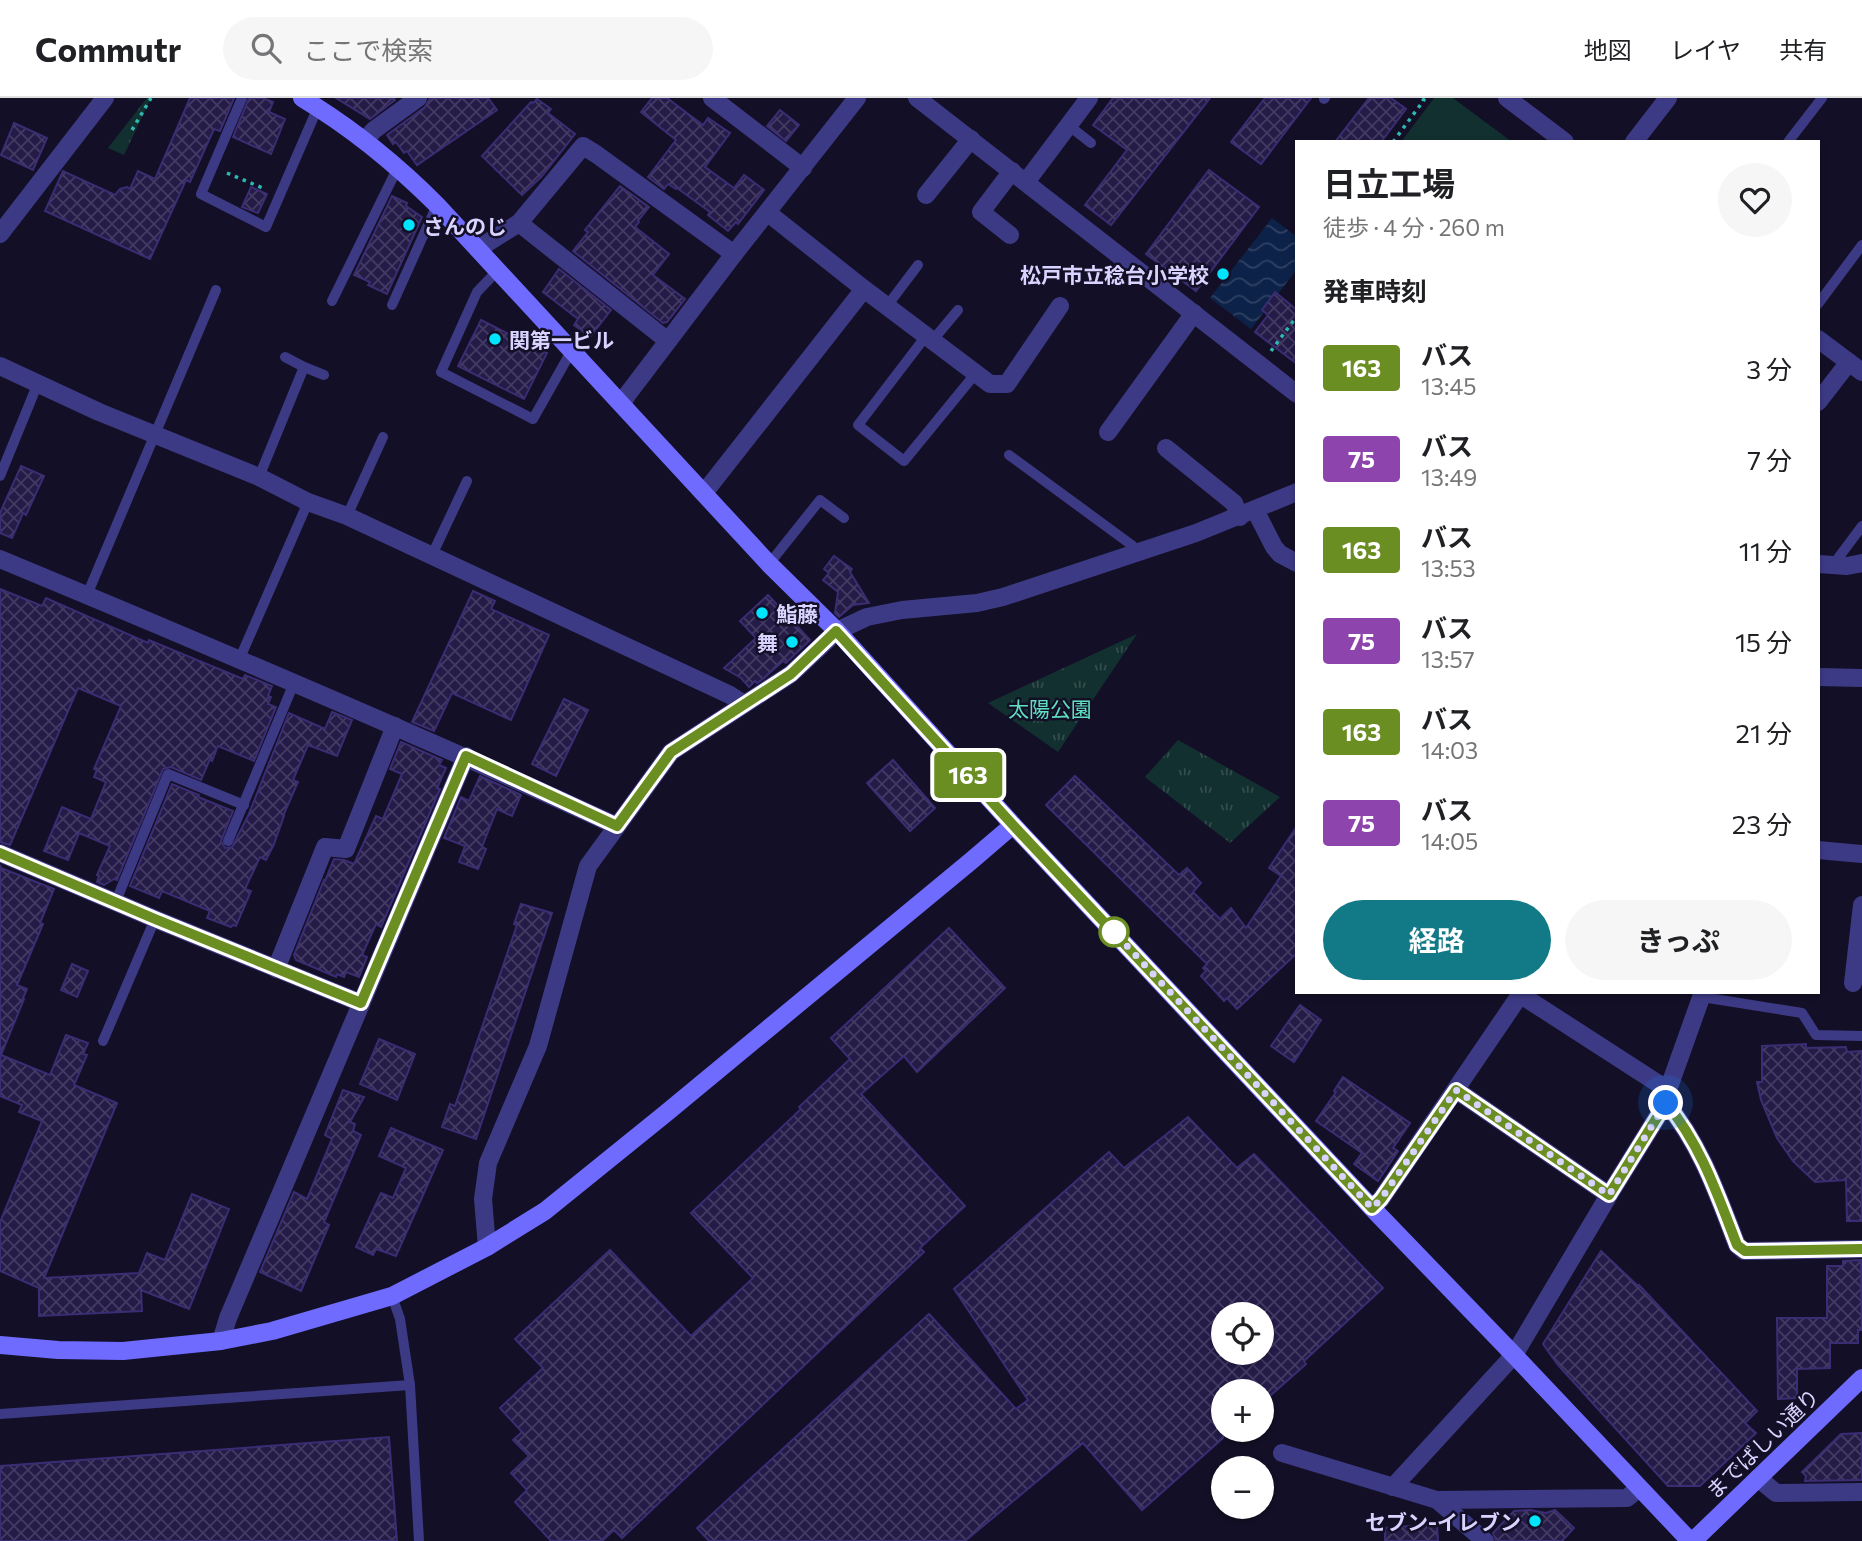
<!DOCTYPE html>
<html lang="ja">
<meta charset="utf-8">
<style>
:root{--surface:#fff;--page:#f6f6f6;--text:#202124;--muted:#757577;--line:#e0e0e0;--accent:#127987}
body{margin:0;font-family:Commissioner,"Noto Sans JP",sans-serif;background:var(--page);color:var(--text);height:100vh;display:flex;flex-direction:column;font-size:26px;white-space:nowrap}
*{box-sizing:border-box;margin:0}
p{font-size:23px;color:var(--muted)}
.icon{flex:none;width:38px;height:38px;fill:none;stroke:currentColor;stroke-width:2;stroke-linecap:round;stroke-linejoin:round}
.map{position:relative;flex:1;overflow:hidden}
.details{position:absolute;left:1295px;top:42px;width:525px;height:854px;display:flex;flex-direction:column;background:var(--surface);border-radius:0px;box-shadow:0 2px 5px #0004}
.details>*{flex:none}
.badge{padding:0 14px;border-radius:5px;font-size:24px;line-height:46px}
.buttons{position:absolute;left:1211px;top:1204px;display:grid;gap:14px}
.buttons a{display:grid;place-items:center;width:63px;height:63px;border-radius:50%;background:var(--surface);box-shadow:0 2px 5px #0004;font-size:35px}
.you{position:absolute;width:35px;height:35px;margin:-18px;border:5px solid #fff;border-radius:50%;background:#1a73e8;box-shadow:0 0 0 10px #1a73e833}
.map>.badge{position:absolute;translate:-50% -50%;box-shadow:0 0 0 4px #fff}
h2{padding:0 28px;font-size:26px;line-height:63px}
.round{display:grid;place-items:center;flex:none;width:74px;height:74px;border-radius:37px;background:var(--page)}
.head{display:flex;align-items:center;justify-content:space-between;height:119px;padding:0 28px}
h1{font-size:33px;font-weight:700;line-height:52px}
.cta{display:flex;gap:14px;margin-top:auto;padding:14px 28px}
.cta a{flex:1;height:80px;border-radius:42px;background:var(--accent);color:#fff;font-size:28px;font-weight:700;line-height:80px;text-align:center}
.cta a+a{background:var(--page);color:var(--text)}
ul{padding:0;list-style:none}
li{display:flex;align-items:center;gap:21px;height:91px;padding:0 28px}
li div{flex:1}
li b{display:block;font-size:26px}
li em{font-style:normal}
li .badge{min-width:77px;font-weight:700;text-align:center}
header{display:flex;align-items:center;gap:42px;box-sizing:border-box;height:98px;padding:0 35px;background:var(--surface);border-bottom:2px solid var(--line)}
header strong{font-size:33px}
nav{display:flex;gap:38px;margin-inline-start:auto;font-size:24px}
.search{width:490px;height:63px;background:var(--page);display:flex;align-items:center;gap:18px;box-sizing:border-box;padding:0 24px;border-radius:38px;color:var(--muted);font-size:26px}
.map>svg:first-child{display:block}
.park{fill:url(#park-tufts)}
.garden{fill:#12302f}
.water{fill:url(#water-waves)}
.building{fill:url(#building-cross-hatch);stroke:#3b2d73;stroke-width:2;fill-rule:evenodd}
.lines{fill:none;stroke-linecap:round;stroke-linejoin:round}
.path{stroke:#2fb8b0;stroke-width:3.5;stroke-dasharray:3.5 5;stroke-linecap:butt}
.lane{stroke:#3d3a85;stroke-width:10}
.street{stroke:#3d3a85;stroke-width:18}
.secondary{stroke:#6f6bff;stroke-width:18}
.line-casing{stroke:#fff;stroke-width:16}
.line{stroke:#6b8e23;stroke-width:10}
.walk{stroke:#d9d4ff;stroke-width:7;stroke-dasharray:0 12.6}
.poi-dot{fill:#00e5ff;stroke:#130f26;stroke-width:2.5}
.stop-dot{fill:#fff;stroke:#6b8e23;stroke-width:3.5}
.labels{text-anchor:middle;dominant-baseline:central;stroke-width:5;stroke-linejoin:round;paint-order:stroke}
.poi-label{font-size:21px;font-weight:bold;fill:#d9d4ff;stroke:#130f26;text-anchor:start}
.park-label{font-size:21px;fill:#5fe0c0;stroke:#130f26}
.street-label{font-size:21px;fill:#d9d4ff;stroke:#130f26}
</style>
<header>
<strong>Commutr</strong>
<div class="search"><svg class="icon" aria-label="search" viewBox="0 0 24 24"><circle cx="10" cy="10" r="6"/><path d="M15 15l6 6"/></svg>ここで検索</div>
<nav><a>地図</a><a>レイヤ</a><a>共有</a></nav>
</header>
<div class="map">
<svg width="1862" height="1443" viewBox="0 0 1862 1443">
<defs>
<pattern id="park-tufts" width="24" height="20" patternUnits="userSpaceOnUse" patternTransform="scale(1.75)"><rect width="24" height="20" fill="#12302f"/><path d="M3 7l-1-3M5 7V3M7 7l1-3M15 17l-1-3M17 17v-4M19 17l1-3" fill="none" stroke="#344d4e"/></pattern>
<pattern id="water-waves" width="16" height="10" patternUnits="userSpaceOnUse" patternTransform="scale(1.75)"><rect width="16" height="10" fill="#0c2248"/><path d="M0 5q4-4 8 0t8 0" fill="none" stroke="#2f4163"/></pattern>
<pattern id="building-cross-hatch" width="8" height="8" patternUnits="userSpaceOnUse" patternTransform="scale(1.75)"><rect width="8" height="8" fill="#241b47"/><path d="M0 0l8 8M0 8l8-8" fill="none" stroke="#433b63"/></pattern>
</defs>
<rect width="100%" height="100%" fill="#130f26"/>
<g class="park">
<polygon points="147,0 151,0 124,57 108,50"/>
<polygon points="1137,536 1058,654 988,605"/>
<polygon points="1178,642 1280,699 1230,745 1145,679"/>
</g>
<polygon class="garden" points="1434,0 1453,0 1512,44 1401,44"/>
<polygon class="water" points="1272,120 1297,139 1297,171 1251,231 1210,200"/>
<g class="building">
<polygon points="190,0 234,0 220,33 214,31 190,84 186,82 150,161 45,113 63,73 115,97 120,91 127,89 130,91 138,73 155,81"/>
<polygon points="249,0 263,0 273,4 269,14 285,21 271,56 233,39"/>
<polygon points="336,0 394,0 395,2 370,21"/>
<polygon points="430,0 488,0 497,12 417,67 407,53 404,55 396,44 393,46 387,37 425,9"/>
<polygon points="652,0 667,0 703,27 708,20 730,35 705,69 734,90 744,77 764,92 738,126 736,124 728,133 708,117 710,114 677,90 676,91 668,86 664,91 648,79 676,42 641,14"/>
<polygon points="1113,0 1210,0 1111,127 1085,107 1127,52 1093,27"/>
<polygon points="1265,0 1311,0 1261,66 1231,44"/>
<polygon points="1369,0 1391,0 1406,11 1381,44 1335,44"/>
<polygon points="537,1 551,11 548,15 575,36 542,78 522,97 482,58 531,4 533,5"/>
<polygon points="780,12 799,27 786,43 767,28"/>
<polygon points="14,25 47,40 33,72 1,57"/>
<polygon points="1209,72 1259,109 1196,193 1146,156"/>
<polygon points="620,88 649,109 638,123 639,124 635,129 669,156 653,177 685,201 667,224 663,225 573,153 588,134 585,132"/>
<polygon points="251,89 267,96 258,115 242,109"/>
<polygon points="392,98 407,105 406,108 422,119 387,196 368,187 370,184 354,177"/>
<polygon points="559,171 611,212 590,239 574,227 578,221 543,194"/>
<polygon points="1275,194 1297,212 1297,266 1255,234 1268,217 1262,212"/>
<polygon points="481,222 547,255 524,301 458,268"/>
<polygon points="21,368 44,378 26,417 23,415 12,440 0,435 0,415"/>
<polygon points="834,458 852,471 850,474 869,505 853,507 839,519 835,515 838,494 823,482 829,475 824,471"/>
<polygon points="0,491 42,508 46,500 148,545 149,542 243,581 245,577 272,588 268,598 271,599 268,606 276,609 254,663 218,648 212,663 210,661 201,682 171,669 163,671 117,782 114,781 104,787 97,784 99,778 97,777 110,748 79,735 68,762 44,753 62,709 91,721 106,684 94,679 97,672 94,671 121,608 78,590 10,747 0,744"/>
<polygon points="473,493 495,503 491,511 549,537 511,622 452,595 434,633 412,624"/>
<polygon points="768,497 810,542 786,565 783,563 763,581 757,585 755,583 749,589 741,580 724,570 756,540 740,523"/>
<polygon points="564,601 588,612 556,678 532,666"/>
<polygon points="332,614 352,622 337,658 308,647 293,682 298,684 283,718 284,718 274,746 266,762 260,759 245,791 251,793 236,828 233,827 231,829 207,820 210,813 162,793 159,800 130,788 172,686 199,697 198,699 233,713 221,743 225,750 232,749 248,718 289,615 325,631"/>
<polygon points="401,644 442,662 439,667 446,670 437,690 440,691 381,829 376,826 362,857 367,859 359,879 346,874 344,879 337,876 336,879 296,862 294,857 324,782 325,783 334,761 344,762 354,766 376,718 383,721 402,676 390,671"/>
<polygon points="893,662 935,710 910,733 867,685"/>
<polygon points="480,678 521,697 512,718 497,711 482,749 486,751 478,771 459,764 465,748 444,740 461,699 469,703"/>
<polygon points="1075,678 1179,777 1187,770 1201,785 1193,794 1220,821 1231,810 1246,830 1281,778 1269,770 1297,728 1297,855 1237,911 1227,900 1224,903 1201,878 1206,873 1203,870 1207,866 1046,707"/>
<polygon points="0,767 1,770 54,791 40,825 43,826 17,887 27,891 23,900 24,901 1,957 50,977 66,937 88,945 83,956 87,957 74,987 117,1005 44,1180 139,1175 147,1155 165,1162 192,1096 229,1111 189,1211 141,1192 142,1213 39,1218 39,1190 0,1173 0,1124 42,1023 19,1014 22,1007 0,998"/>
<polygon points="521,806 552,815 476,1041 442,1029 450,1006 455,1008 517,827 514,826"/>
<polygon points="949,830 1005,890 917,974 904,958 861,996 965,1108 920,1150 924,1154 622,1440 614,1432 602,1443 551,1443 515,1404 527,1392 511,1375 529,1358 513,1342 522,1334 500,1310 543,1270 515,1241 610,1152 691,1238 753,1180 691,1115 801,1011 799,1009 850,961 831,940"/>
<polygon points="72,866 88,873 77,899 61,892"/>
<polygon points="1300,907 1321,922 1294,964 1271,948"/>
<polygon points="379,941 415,956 397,1002 360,986"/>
<polygon points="1806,946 1806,950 1846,949 1847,954 1862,953 1862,1123 1847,1123 1846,1082 1815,1084 1793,1063 1777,1040 1761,1002 1757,984 1762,984 1762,948"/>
<polygon points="1343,979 1410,1025 1393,1050 1398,1053 1378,1083 1354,1066 1362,1055 1316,1023 1336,994 1334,993"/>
<polygon points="343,992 364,999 350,1024 355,1026 353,1033 361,1037 324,1124 329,1127 301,1193 260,1174 294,1094 307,1101 332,1041 325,1037"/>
<path d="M 1188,1019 L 1237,1070 L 1254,1056 L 1383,1190 L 1304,1263 L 1306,1266 L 1262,1305 L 1262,1293 L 1223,1293 L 1223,1340 L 1142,1412 L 1083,1345 L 965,1443 L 709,1443 L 697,1430 L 929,1216 L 1016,1311 L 1028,1302 L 954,1191 L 1109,1054 L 1124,1070 ZM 1223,1216 L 1262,1216 L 1262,1255 L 1223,1255 Z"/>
<polygon points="391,1030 443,1052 396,1158 376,1151 373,1157 356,1149 381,1095 393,1100 406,1070 379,1058"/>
<polygon points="1601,1153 1638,1188 1639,1187 1757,1313 1745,1325 1756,1335 1700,1388 1668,1388 1558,1267 1543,1246"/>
<polygon points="1861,1162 1862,1232 1858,1232 1858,1245 1830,1245 1830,1270 1797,1271 1797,1300 1778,1301 1777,1220 1827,1220 1827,1168 1843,1168 1843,1163"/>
<polygon points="1862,1335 1862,1382 1805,1383 1806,1378 1802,1374 1841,1336"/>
<polygon points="389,1339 397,1443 0,1443 0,1368"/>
<polygon points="1530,1412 1546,1415 1555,1412 1574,1430 1562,1443 1496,1443 1493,1435 1514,1413"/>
<polygon points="1437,1426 1438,1443 1385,1443 1385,1430"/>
</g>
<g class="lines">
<g class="path">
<polyline points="132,32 151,0"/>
<polyline points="1393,44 1424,2 1421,0"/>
<polyline points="227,75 265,91"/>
<polyline points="1271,253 1297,218"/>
</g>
<g class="lane">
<polyline points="242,0 201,96 266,129 318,9"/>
<polyline points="1324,1 1325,0"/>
<polyline points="1068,27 1091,45"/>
<polyline points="1788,44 1822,0"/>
<polyline points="498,172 477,194 441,274 533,321 572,252"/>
<polyline points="332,203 398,69"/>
<polyline points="1818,206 1862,147"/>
<polyline points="392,207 437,107"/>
<polyline points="887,208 918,167"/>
<polyline points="926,238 858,327 904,363 976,275"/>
<polyline points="932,243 958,212"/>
<polyline points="285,259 304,269"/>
<polyline points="1009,357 1133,448 1135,457"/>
<polyline points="0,378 38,285"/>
<polyline points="259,379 304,269 324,277"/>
<polyline points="347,418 383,339"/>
<polyline points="432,457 467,383"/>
<polyline points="769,466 820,402 844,420"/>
<polyline points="1833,467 1862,428"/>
<polyline points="87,497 216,192"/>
<polyline points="240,560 308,404"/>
<polyline points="228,743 294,585"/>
<polyline points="116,803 168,676 244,707"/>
<polyline points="1702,899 1802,915 1816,937 1862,938"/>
<polyline points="103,943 155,821"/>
<polyline points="410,1287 419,1443"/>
<polyline points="0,1316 410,1287 400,1221 392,1198"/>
</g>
<g class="street">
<polyline points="712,0 803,70"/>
<polyline points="917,0 1297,296"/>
<polyline points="1507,0 1565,44"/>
<polyline points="365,42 374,32 418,0"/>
<polyline points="1634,44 1668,0"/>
<polyline points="1026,84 1089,0"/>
<polyline points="926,97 971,41"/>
<polyline points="768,115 864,191 990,286 1007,286 1060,208"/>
<polyline points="519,125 668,243"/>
<polyline points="0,136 105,0"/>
<polyline points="1010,137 981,114 1012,73"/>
<polyline points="480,152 487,145 519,125 583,48 596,56 734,156"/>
<polyline points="1818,241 1862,274"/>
<polyline points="0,268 99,314 259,379 308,404 347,418 730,597 744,606"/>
<polyline points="1818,304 1849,264"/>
<polyline points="622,306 627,297 734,156 857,0"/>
<polyline points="1108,334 1194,215"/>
<polyline points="1166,350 1234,405 1240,419"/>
<polyline points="704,395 864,191"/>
<polyline points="1255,412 1274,449 1280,456 1297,465"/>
<path d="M 0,461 C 207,547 413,634 617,728"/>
<polyline points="1818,466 1847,468 1862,465"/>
<polyline points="1818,579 1862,580"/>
<polyline points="1818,752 1862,756"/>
<polyline points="0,755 155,821 361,905"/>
<polyline points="276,871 325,749 346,751 395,628"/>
<polyline points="1853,885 1862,807"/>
<polyline points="1521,897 1668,992"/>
<polyline points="1456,992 1609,1097"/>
<path d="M 1666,1005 C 1701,1047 1718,1098 1737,1147 L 1744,1153 L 1862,1151"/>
<polyline points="1372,1110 1381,1101 1522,894"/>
<polyline points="487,1149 483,1101 488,1065 538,948 588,768 671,654 791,576 837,533 867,519 902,512 977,505 1003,499 1196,435 1297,394"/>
<polyline points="221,1243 228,1220 466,658"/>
<polyline points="1282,1355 1437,1402 1485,1443"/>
<polyline points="1758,1380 1776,1395 1862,1394"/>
<polyline points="1393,1389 1514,1257 1609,1097 1666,1005 1668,992 1703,894"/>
<polyline points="1437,1402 1627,1400 1639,1390"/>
</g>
<g class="secondary">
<path d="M 302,0 C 352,30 396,66 437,107 L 769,466 L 837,533 L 1013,727 L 1372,1110 L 1514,1257 L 1690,1443"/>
<polyline points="0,1247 58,1252 123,1253 221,1243 272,1233 392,1198 487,1149 545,1113 665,1016 971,763 1013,727"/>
<polyline points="1693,1443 1862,1280"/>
</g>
</g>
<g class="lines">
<defs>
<path id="line" d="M 0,755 L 155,821 L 361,905 L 466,658 L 617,728 L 671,654 L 791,576 L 836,533 L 1013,727 L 1372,1110 L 1381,1101 L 1456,992 L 1609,1097 L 1666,1005 C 1701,1047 1718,1098 1737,1147 L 1745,1153 L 1862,1151"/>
</defs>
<use href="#line" class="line-casing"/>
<use href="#line" class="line"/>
<polyline class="walk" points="1114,834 1112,832 1372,1110 1381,1101 1456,992 1609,1097 1666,1005"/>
</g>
<g class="poi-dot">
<circle cx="409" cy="127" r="7"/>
<circle cx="1223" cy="176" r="7"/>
<circle cx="495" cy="241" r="7"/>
<circle cx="762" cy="515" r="7"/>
<circle cx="792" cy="544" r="7"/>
<circle cx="1535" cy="1423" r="7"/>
</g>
<circle class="stop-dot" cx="1114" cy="834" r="14"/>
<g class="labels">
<g class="poi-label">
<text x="423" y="127">さんのじ</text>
<text x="1209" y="176" text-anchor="end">松戸市立稔台小学校</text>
<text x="509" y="241">関第一ビル</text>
<text x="776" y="515">鮨藤</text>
<text x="778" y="544" text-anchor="end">舞</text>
<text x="1521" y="1423" text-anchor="end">セブン-イレブン</text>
</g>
<g class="park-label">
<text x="1050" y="610">太陽公園</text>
</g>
<g class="street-label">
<text transform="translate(1762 1345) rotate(-44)">までばしい通り</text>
</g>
</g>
</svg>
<div class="buttons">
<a><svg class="icon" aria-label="locate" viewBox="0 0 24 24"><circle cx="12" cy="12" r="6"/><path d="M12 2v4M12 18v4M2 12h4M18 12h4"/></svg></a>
<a>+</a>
<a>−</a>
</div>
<div class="you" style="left:1666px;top:1005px"></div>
<b class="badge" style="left:968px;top:677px;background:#6b8e23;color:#fff">163</b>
<section class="details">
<div class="head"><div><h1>日立工場</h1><p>徒歩 · 4 分 · 260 m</p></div><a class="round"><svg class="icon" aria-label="heart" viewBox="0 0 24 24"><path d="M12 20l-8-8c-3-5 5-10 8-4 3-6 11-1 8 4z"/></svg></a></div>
<h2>発車時刻</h2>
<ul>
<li><span class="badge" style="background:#6b8e23;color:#fff">163</span><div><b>バス</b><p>13:45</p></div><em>3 分</em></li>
<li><span class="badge" style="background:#8e44ad;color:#fff">75</span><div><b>バス</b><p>13:49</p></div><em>7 分</em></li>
<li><span class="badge" style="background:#6b8e23;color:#fff">163</span><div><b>バス</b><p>13:53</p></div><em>11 分</em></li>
<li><span class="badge" style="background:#8e44ad;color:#fff">75</span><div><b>バス</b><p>13:57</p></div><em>15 分</em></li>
<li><span class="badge" style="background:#6b8e23;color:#fff">163</span><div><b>バス</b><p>14:03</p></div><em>21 分</em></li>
<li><span class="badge" style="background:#8e44ad;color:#fff">75</span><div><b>バス</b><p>14:05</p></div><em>23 分</em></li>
</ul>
<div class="cta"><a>経路</a><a>きっぷ</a></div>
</section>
</div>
